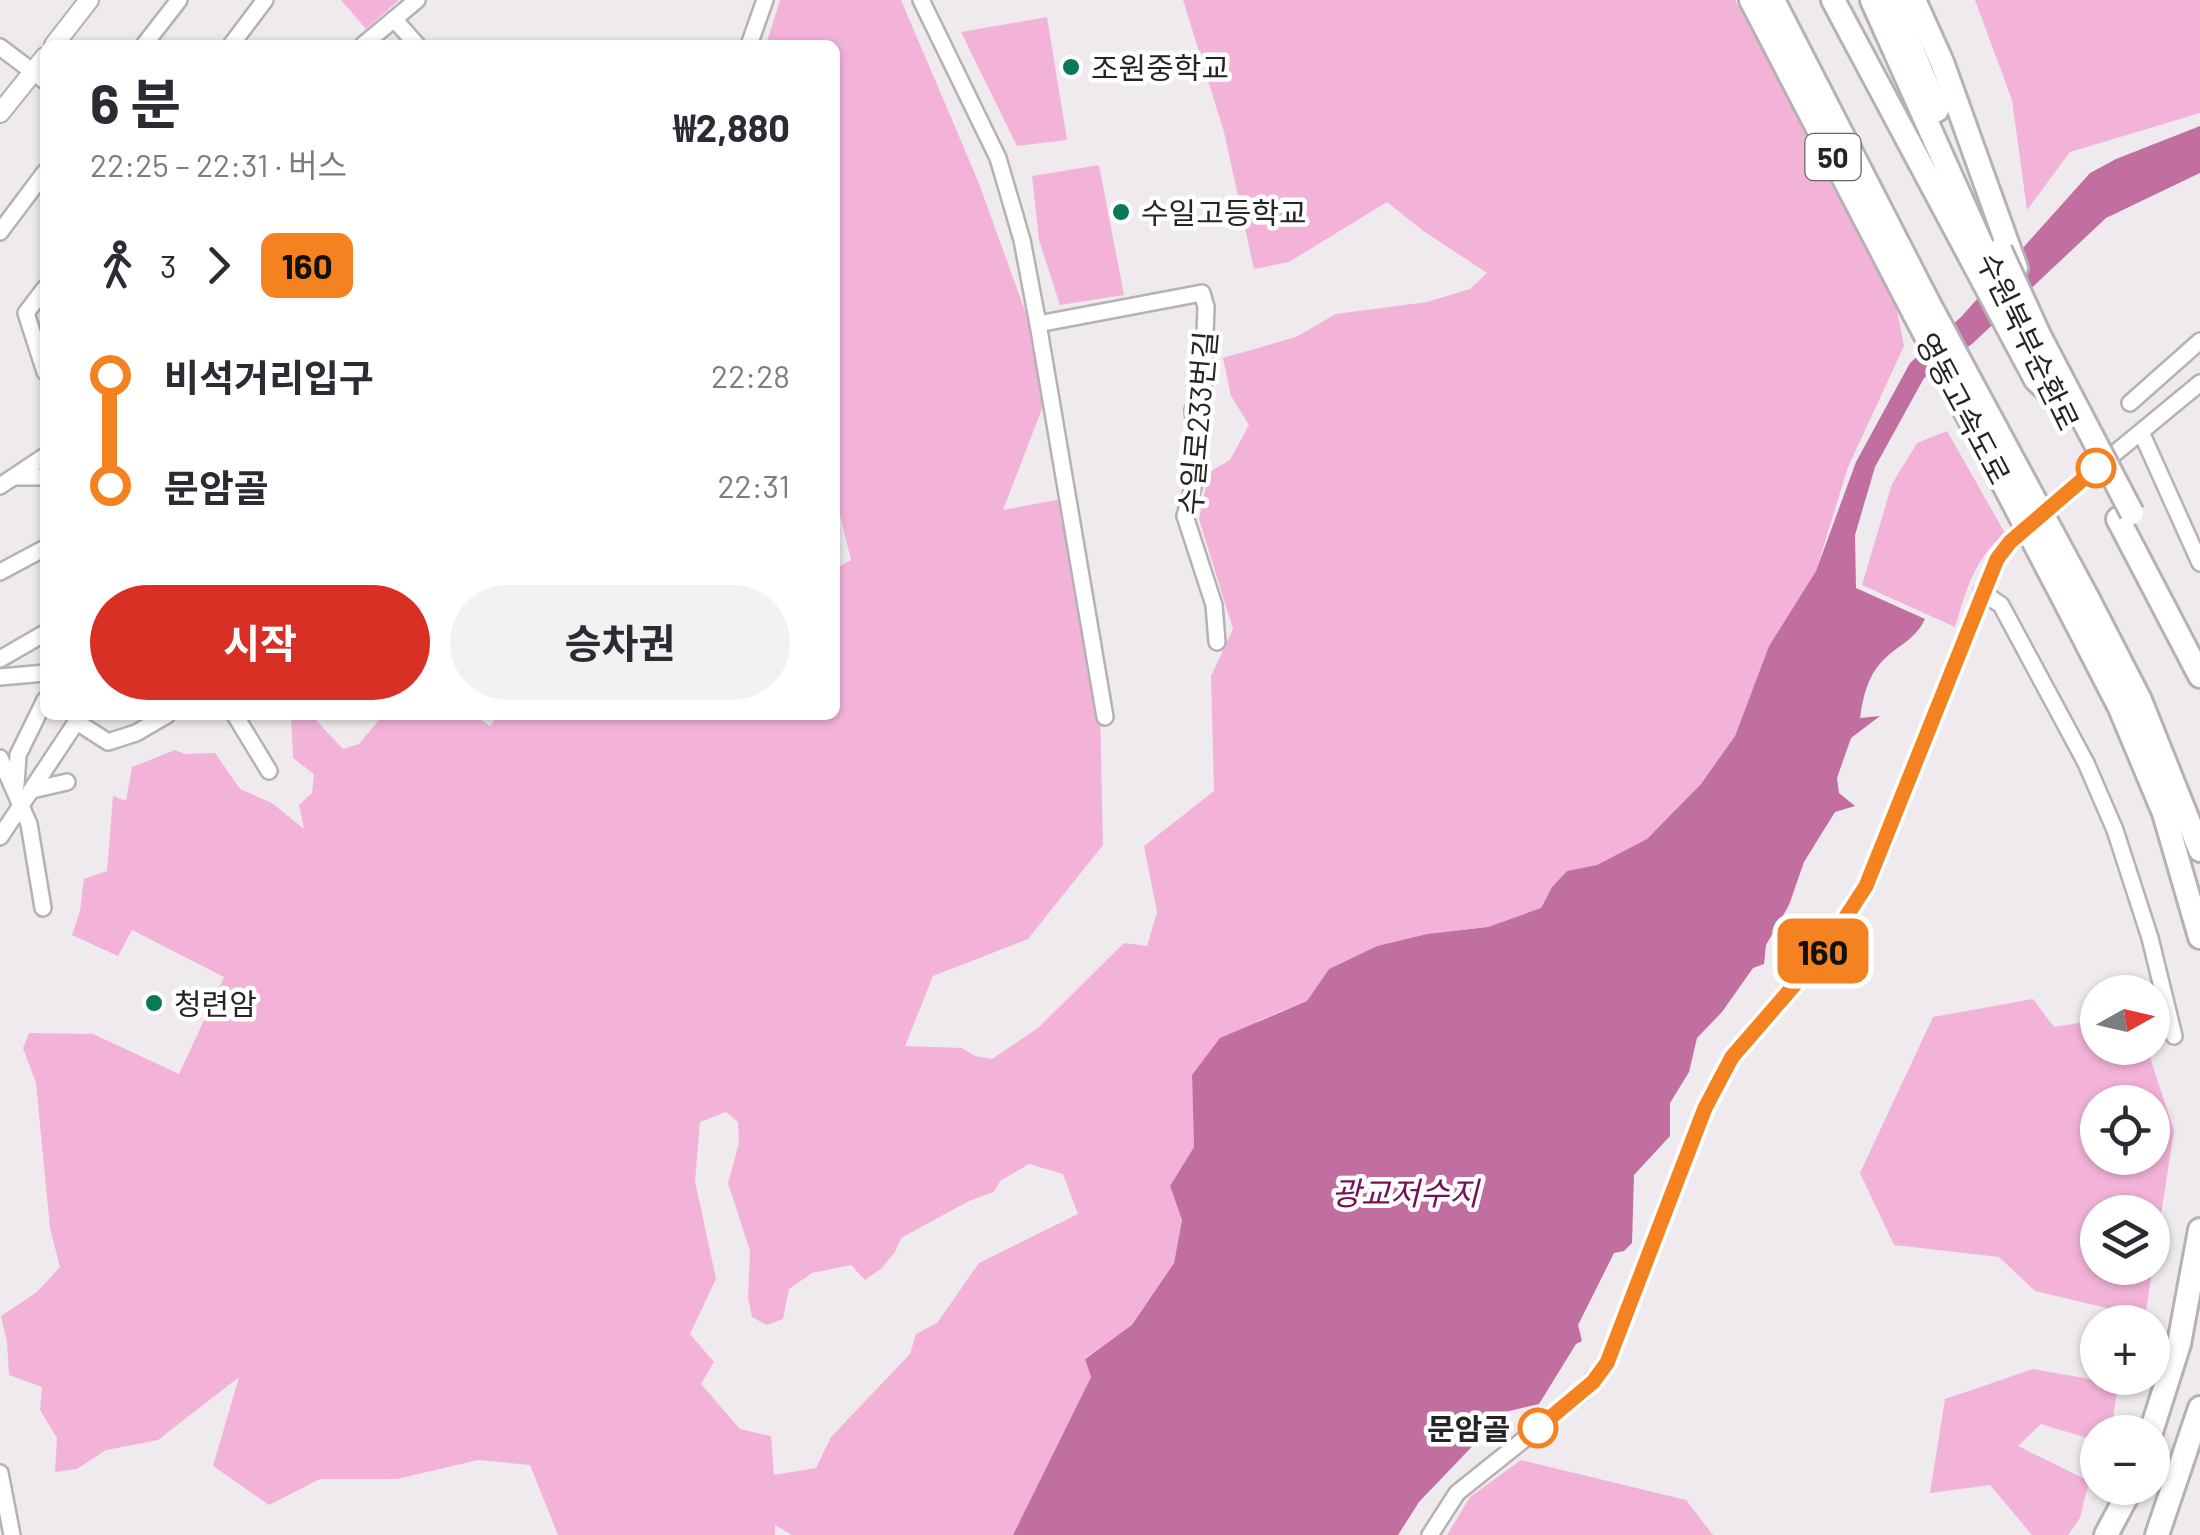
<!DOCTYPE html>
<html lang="ko">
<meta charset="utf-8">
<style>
:root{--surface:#fff;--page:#f2f2f3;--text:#2b2b33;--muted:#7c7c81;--accent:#d93025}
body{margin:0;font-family:Barlow,"Noto Sans KR",sans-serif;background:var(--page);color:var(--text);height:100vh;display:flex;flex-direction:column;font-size:38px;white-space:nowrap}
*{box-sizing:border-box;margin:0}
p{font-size:32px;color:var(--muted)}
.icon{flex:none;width:55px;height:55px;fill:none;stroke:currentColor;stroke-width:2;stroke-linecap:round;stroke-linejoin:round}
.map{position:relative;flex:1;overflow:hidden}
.sheet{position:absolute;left:40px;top:40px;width:800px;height:680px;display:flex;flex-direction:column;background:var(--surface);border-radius:15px;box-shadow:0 2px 8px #0004}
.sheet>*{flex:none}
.badge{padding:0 20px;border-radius:15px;font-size:35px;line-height:65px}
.needle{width:65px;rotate:82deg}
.fabs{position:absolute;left:2080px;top:975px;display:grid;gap:20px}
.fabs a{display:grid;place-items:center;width:90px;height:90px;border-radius:50%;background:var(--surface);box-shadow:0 2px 8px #0004;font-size:50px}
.map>.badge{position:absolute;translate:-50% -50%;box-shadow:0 0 0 5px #fff}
.legs{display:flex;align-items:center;gap:15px;height:110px;padding:0 50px;font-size:32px}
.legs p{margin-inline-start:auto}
.overview{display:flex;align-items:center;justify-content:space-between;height:170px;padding:0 50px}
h1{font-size:55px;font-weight:700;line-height:75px}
.button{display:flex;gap:20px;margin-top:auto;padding:20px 50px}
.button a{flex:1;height:115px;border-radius:60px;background:var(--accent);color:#fff;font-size:40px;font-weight:700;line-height:115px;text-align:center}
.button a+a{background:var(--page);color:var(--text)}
ul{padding:0 50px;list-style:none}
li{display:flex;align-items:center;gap:35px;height:110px;font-size:38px}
li i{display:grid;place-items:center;width:15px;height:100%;margin:0 12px;background:currentColor}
li i::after{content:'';width:25px;height:25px;margin:-12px;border:8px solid;border-radius:50%;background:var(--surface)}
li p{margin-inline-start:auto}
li:first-child i{background:linear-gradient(#0000 50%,currentColor 0)}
li:last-child i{background:linear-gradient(currentColor 50%,#0000 0)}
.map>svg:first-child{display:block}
.green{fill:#f3b3d9;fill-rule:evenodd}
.water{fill:#c16ea1}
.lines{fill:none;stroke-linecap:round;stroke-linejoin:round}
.minor-casing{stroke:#b6b1b3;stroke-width:20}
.major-casing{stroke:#b6b1b3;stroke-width:22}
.highway-casing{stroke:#b6b1b3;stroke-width:28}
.minor{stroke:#fff;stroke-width:15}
.major{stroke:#fff;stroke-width:18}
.highway{stroke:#fff;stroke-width:22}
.highway-bridge-casing{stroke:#b6b1b3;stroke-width:28;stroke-linecap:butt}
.highway-bridge{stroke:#fff;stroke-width:22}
.line-1-casing{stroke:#fff;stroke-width:22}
.line-1{stroke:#f58220;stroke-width:15}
.poi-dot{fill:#097a55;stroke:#fff;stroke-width:4}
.stop-1-dot{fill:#fff;stroke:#f58220;stroke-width:5}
.labels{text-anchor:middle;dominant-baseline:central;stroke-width:9;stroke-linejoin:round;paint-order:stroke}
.shield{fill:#fff;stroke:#676666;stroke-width:2.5}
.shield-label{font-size:28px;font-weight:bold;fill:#262425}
.poi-label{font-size:30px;fill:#262425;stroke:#fff;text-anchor:start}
.street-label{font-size:30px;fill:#262425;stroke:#fff}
.stop-label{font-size:30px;font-weight:bold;fill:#262425;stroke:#fff;text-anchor:end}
.water-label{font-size:32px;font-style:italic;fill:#760f58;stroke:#fff}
</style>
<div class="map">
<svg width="2200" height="1535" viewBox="0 0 2200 1535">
<rect width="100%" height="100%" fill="#efeaed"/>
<g class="green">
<polygon points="341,0 399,0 366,29"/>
<path d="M 780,0 L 901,0 L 978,181 L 1035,338 L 1045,401 L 1003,510 L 1062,499 L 1100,710 L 1103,845 L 1028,939 L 933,976 L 905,1046 L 962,1048 L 975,1056 L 992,1059 L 1038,1028 L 1124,943 L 1147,946 L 1157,912 L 1144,846 L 1214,791 L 1211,676 L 1233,629 L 1199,519 L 1209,472 L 1230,460 L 1249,425 L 1231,396 L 1223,358 L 1296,337 L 1336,314 L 1427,302 L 1470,289 L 1487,273 L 1422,230 L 1387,202 L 1289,262 L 1254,269 L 1224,132 L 1183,0 L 1735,0 L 1894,296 L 1904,346 L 1848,467 L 1816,571 L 1769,646 L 1735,736 L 1701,784 L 1647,839 L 1597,866 L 1567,871 L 1552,887 L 1541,908 L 1488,927 L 1427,934 L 1377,946 L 1329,969 L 1307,1001 L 1258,1021 L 1192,1075 L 1194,1147 L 1170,1186 L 1182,1220 L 1174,1263 L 1133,1325 L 1085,1358 L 1091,1377 L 1013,1535 L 792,1535 L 775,1525 L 775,1535 L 558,1535 L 530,1465 L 478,1460 L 397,1479 L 320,1479 L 269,1505 L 213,1466 L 239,1377 L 158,1440 L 106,1450 L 77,1469 L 55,1472 L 57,1438 L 40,1410 L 42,1387 L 9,1375 L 7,1342 L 1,1316 L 37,1292 L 60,1267 L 50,1228 L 36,1083 L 23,1048 L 29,1033 L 93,1034 L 179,1074 L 224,977 L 132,930 L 118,956 L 72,935 L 80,911 L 84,879 L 107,871 L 113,796 L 126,801 L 132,767 L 175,750 L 185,754 L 215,753 L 240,789 L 272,803 L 304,829 L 299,805 L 312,793 L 314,774 L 293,758 L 291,715 L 311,715 L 343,749 L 359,744 L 383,715 L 474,715 L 490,726 L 498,715 L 835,715 L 835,569 L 851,560 L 836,499 L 839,426 L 835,412 L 835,45 L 766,45 ZM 726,1112 L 738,1122 L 739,1143 L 728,1183 L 750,1251 L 748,1298 L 752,1317 L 767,1325 L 783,1319 L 789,1289 L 812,1273 L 851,1265 L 865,1280 L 882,1268 L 895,1252 L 901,1238 L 969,1201 L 994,1192 L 1000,1181 L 1029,1164 L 1063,1174 L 1078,1214 L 979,1263 L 937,1323 L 916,1334 L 910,1354 L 831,1437 L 816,1468 L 774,1475 L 771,1436 L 740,1429 L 701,1384 L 714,1362 L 690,1334 L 716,1279 L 695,1181 L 700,1122 Z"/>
<polygon points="1975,0 2200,0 2200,113 2070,152 2027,210 2012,100"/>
<polygon points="1047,17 1067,140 1017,146 961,32"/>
<polygon points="1099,165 1124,295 1060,305 1039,240 1032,176"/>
<path d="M 1947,431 L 2005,533 C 1973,561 1967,588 1955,627 L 1862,585 L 1892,484 L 1917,443 Z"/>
<path d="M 2033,999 L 2054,1027 L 2097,1020 L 2098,1048 L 2147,1048 L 2174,1131 L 2145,1317 L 2035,1291 L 1999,1257 L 1894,1245 L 1860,1173 L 1933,1017 ZM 2152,1102 L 2152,1158 L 2098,1158 L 2098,1102 ZM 2152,1212 L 2152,1268 L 2098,1268 L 2098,1212 Z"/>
<polygon points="2033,1369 2118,1384 2111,1432 2098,1432 2097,1441 2041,1424 2018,1446 2089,1481 2080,1518 2068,1535 2032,1535 1990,1485 1930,1493 1945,1399"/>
<polygon points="1521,1460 1686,1500 1713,1535 1447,1535 1470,1497"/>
</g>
<path class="water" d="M 2200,126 L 2200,173 L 2106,218 L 1972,344 L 1924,378 L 1875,467 L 1855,535 L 1856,588 L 1925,619 C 1917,636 1905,642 1891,653 C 1869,671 1864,691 1860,718 L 1880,716 L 1851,738 L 1837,778 L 1839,793 L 1855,806 L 1835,812 L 1804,862 L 1789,905 L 1766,945 L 1764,964 L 1753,968 L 1722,1012 L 1697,1038 L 1689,1072 L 1670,1103 L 1670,1136 L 1634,1175 L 1632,1243 L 1624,1251 L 1614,1253 L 1578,1325 L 1582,1341 L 1576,1344 L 1539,1404 L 1505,1412 L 1419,1502 L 1398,1535 L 1013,1535 L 1091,1377 L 1085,1359 L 1132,1325 L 1174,1263 L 1182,1220 L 1170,1186 L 1194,1147 L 1192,1075 L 1220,1038 L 1307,1001 L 1329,969 L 1377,946 L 1427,934 L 1488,927 L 1541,908 L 1552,887 L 1567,871 L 1597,865 L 1647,839 L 1701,784 L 1735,736 L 1769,646 L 1816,571 L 1856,462 L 1910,363 L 1961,317 L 2090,173 L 2116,159 Z"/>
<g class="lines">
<defs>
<g id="minor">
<polyline points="921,0 998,158 1022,240 1038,324 1202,293 1206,307 1203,387 1193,410 1199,465 1185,516 1214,605 1217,642"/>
<polyline points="394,19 417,45"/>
<polyline points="144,45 179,0"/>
<polyline points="231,45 265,0"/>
<polyline points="363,45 417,0"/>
<polyline points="749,45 765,0"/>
<polyline points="0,47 45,81"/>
<polyline points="0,232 45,172"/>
<polyline points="45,288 26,313 45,372"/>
<polyline points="1038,324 1105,717"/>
<polyline points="2130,403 2200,341"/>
<polyline points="2141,432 2200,563"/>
<polyline points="15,477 45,477"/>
<polyline points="0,486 45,456"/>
<polyline points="0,572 45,548"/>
<polyline points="1982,592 2001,605 2086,763 2115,830 2150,938 2174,1036"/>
<polyline points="0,659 45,633"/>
<polyline points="0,677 45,673"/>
<polyline points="235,715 269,771"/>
<polyline points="77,722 108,742 136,733 167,715"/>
<polyline points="0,758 29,824 43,908"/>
<polyline points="16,785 18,755 45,700"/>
<polyline points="32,790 67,782"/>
<polyline points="0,837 81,715"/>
<polyline points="0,1473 12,1535"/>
<polyline points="1430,1535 1457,1493 1582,1393 1607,1363 1705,1108 1732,1057 1823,952 1867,886 1997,559 2010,542 2057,501 2200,383"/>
</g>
<g id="major">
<polyline points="54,45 89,0"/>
<polyline points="0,113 45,57"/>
</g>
<g id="highway">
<polyline points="1751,0 1915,315"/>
<polyline points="1773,0 1929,304"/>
<polyline points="1833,0 2036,380 2059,401"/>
<polyline points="1872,0 1988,259"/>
<polyline points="1892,0 1937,110"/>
<polyline points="1914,0 1942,62 2016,268"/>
<polyline points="2118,519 2200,676"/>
<polyline points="2088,599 2140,700 2200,850"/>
<polyline points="2068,607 2120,708 2164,813 2200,937"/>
<polyline points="2151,1432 2179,1344 2200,1230"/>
<polyline points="2106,1535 2131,1488"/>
<polyline points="2157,1535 2200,1408"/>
</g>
</defs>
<use href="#minor" class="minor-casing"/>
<use href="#major" class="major-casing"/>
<use href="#highway" class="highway-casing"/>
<use href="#minor" class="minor"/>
<use href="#major" class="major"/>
<use href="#highway" class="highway"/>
<defs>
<g id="highway-bridge">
<polyline points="2000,250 2040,337 2132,513"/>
<polyline points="1929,304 2088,599"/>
<polyline points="1915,315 2068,607"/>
</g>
</defs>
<use href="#highway-bridge" class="highway-bridge-casing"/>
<use href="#highway-bridge" class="highway-bridge"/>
</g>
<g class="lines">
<defs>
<polyline id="line-1" points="1538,1428 1593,1382 1607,1363 1705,1108 1732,1057 1823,952 1866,886 1997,559 2010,542 2096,468"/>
</defs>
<use href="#line-1" class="line-1-casing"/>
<use href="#line-1" class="line-1"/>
</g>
<g class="poi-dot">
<circle cx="1071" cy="67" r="10"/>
<circle cx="1121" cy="212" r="10"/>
<circle cx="154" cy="1003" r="10"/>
</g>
<g class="stop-1-dot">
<circle cx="2096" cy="468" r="18"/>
<circle cx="1538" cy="1428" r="18"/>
</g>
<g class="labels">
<rect class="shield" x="1805.5" y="134" width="55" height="46" rx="8"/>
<g class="shield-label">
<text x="1833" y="157">50</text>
</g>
<g class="poi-label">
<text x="1091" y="67">조원중학교</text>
<text x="1141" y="212">수일고등학교</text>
<text x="174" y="1003">청련암</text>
</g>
<g class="street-label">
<text transform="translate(2029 341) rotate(64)">수원북부순환로</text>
<text transform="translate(1964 408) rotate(62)">영동고속도로</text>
<text transform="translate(1197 423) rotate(-85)">수일로233번길</text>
</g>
<g class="stop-label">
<text x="1510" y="1428">문암골</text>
</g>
<g class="water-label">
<text x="1405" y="1192">광교저수지</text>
</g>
</g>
</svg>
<div class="fabs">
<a><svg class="needle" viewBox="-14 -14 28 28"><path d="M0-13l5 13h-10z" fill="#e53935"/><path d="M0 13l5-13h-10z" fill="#7c7c81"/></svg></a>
<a><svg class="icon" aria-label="locate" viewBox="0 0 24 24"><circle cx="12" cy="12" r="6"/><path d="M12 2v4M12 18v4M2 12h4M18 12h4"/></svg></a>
<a><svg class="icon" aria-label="layers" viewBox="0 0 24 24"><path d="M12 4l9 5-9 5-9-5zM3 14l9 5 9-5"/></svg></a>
<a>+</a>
<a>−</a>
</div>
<b class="badge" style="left:1823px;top:951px;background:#f58220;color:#111">160</b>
<section class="sheet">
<div class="overview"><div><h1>6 분</h1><p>22:25 – 22:31 · 버스</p></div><b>₩2,880</b></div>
<div class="legs"><svg class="icon" aria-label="walk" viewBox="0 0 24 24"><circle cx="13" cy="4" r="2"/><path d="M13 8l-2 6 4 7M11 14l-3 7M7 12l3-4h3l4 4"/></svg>3<svg class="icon" aria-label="forward" viewBox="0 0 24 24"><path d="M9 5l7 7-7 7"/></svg><b class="badge" style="background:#f58220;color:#111">160</b></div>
<ul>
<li><i style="color:#f58220"></i><b>비석거리입구</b><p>22:28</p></li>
<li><i style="color:#f58220"></i><b>문암골</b><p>22:31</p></li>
</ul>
<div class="button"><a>시작</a><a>승차권</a></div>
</section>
</div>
